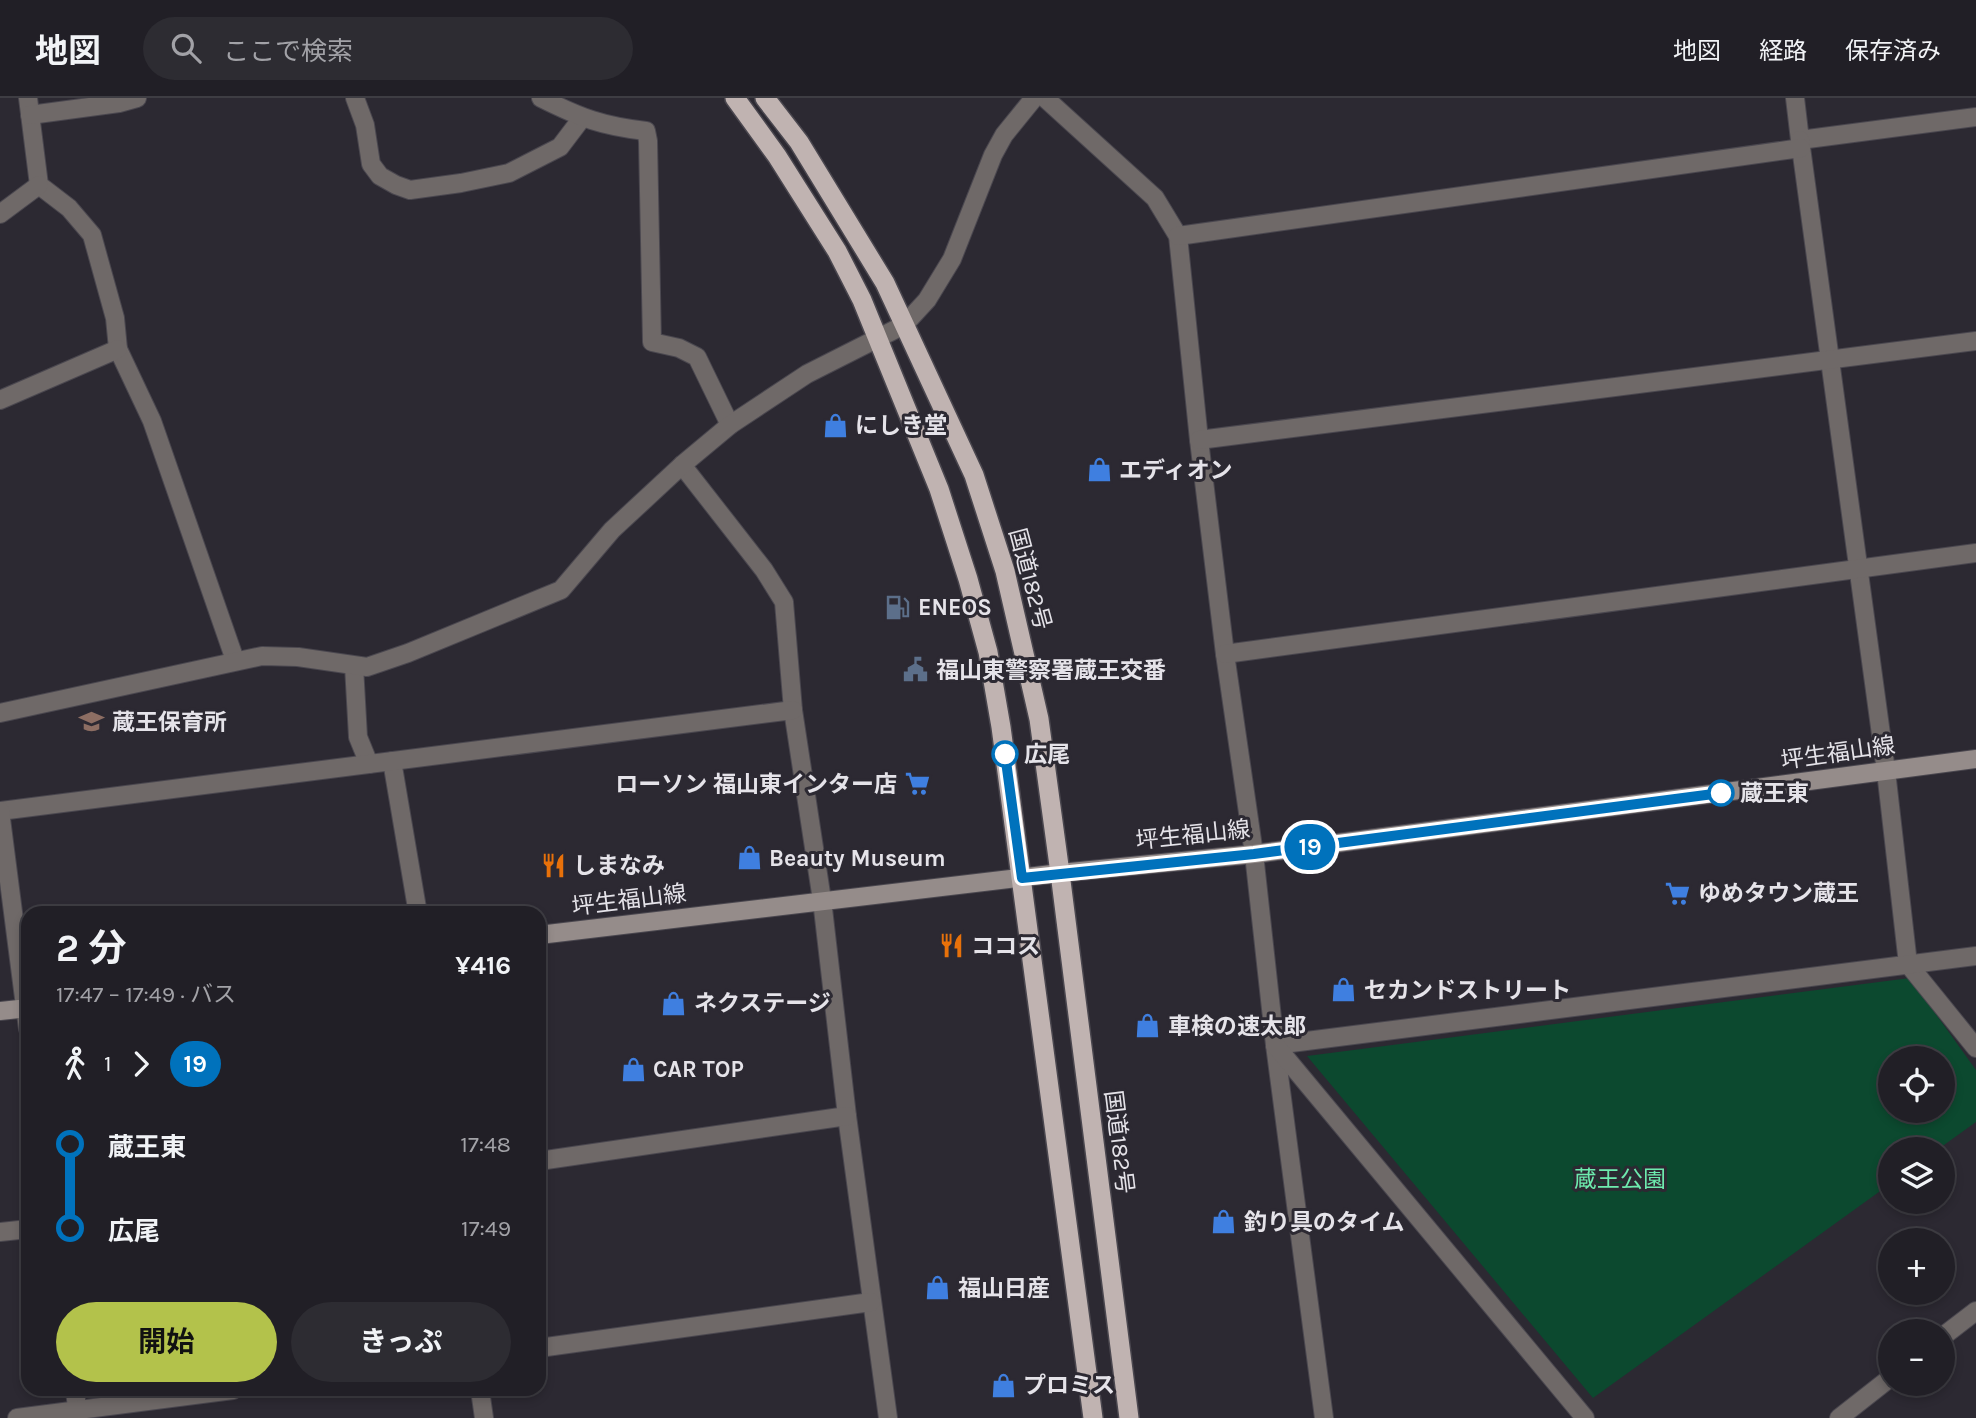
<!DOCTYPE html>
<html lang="ja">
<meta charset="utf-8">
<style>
:root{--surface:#211f26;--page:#2d2c32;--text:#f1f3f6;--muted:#a2a2a7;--line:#3e3d43;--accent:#b3c24b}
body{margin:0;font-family:Karla,"Noto Sans JP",sans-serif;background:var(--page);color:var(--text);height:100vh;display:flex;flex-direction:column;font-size:26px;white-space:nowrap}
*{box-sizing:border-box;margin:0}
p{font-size:23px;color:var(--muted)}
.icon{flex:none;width:38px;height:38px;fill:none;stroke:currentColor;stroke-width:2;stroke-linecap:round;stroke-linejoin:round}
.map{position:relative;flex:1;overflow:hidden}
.details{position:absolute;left:21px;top:808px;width:525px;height:490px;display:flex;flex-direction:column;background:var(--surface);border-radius:21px;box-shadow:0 4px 10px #0003,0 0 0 2px var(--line)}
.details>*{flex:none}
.badge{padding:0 14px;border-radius:23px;font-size:24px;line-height:46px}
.controls{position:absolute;left:1878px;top:948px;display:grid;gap:14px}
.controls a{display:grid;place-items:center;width:77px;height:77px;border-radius:50%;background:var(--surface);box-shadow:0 4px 10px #0003,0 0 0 2px var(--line);font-size:35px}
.map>.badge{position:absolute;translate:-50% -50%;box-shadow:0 0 0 4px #fff}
.legs{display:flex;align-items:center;gap:10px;height:77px;padding:0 35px;font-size:23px}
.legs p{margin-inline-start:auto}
.head{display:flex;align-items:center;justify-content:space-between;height:119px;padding:0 35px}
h1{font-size:38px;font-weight:700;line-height:52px}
.action{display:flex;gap:14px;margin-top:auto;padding:14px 35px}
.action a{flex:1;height:80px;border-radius:42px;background:var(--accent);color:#111;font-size:28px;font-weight:700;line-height:80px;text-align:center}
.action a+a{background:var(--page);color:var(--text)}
ul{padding:0 35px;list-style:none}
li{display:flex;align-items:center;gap:24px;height:84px;font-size:26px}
li i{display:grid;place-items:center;width:10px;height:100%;margin:0 9px;background:currentColor}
li i::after{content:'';width:18px;height:18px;margin:-9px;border:5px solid;border-radius:50%;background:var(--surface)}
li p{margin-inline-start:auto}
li:first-child i{background:linear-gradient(#0000 50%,currentColor 0)}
li:last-child i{background:linear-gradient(currentColor 50%,#0000 0)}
header{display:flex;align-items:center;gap:42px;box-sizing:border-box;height:98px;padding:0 35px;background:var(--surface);border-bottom:2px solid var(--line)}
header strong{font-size:33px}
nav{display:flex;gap:38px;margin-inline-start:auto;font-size:24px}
.search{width:490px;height:63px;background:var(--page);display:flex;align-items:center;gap:18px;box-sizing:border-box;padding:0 24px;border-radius:38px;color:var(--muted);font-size:26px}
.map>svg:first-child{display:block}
.green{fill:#0c492f;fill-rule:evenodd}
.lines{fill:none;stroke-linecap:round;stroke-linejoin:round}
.minor-casing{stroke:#4a474f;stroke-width:20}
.tertiary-casing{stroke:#4a474f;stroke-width:20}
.secondary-casing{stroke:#4a474f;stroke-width:20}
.trunk-casing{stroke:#4a474f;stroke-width:22}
.minor{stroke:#6f6968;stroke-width:18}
.tertiary{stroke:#6f6968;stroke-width:18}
.secondary{stroke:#958c8a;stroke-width:18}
.trunk{stroke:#c0b3b1;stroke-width:19}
.line-1-casing{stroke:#fff;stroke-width:16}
.line-1{stroke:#0072bc;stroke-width:10}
.stop-1-dot{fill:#fff;stroke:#0072bc;stroke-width:3.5}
.labels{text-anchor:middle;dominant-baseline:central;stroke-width:6;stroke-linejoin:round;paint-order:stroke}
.poi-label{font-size:23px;font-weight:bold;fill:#e5e3e9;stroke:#2c2932;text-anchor:start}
.street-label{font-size:23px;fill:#e5e3e9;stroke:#2c2932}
.stop-label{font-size:23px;font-weight:bold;fill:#e5e3e9;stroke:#2c2932;text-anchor:start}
.park-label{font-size:23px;fill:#6debae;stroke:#2c2932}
</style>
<header>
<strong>地図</strong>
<div class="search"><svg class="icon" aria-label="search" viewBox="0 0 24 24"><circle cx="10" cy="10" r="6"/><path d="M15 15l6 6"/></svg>ここで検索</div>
<nav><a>地図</a><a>経路</a><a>保存済み</a></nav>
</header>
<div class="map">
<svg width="1976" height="1320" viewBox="0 0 1976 1320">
<rect width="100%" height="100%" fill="#2c2932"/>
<path class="green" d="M 1910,880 L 1976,972 L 1976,1024 L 1937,1052 L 1890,1052 L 1890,1086 L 1593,1300 L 1307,958 ZM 1890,961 L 1942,961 L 1942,1013 L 1890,1013 Z"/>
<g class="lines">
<defs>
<g id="minor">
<polyline points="28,0 39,87 69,110 92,137 115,220 118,251 152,323 235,562"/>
<polyline points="355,0 365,27 371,66 380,78 396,87 410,92 461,85 509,75 560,49 582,20"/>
<path d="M 541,0 C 581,20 602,28 646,33 L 648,43 L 652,244 L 679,250 L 697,259 L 730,327"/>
<polyline points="1045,0 1155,100 1178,138 1199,342 1225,556 1254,756"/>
<polyline points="1795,0 1800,42 1976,19"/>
<polyline points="30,17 119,5 137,0"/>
<polyline points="1800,42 1886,673 1908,866 1976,950"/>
<polyline points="0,116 39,87"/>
<polyline points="1178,138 1801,50"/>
<polyline points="0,302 118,251"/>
<polyline points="1199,342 1976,243"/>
<polyline points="682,367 764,472 784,504 793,612 822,802 847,1018 888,1320"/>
<polyline points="354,568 358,639 369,666"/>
<polyline points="0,615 262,558 298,559 367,569 408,555 561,492 612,432 682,367 730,327 807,276 904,227 927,202 952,161 993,57 1004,37 1034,0"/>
<polyline points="392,663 418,816"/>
<polyline points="0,713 793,612"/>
<polyline points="0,713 28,931"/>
<polyline points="539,1063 847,1018"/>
<polyline points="0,1134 28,1131"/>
<polyline points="539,1250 871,1204"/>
<polyline points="75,1292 78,1320"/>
<polyline points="480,1292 484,1320"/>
<polyline points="17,1320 233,1292"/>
</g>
<g id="tertiary">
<polyline points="1225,556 1976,455"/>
<polyline points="1254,756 1275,947 1324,1320"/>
<polyline points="1275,947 1976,858"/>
<polyline points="1275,947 1585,1320"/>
<polyline points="1942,1239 1976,1213"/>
<polyline points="1839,1320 1890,1280"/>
</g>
<g id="secondary">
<polyline points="539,837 1060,775 1254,756 1976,661"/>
<polyline points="0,913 28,910"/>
</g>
<g id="trunk">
<polyline points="735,0 777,58 837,153 862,202 939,391 968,481 988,554 1001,629 1093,1320"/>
<polyline points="765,0 799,44 885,185 974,377 1005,473 1039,621 1060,775 1129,1320"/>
</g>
</defs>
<use href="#minor" class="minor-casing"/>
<use href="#tertiary" class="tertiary-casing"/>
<use href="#secondary" class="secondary-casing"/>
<use href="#trunk" class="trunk-casing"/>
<use href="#minor" class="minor"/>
<use href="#tertiary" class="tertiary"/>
<use href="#secondary" class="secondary"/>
<use href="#trunk" class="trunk"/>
</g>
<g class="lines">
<defs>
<polyline id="line-1" points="1005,656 1022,780 1254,756 1721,695"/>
</defs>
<use href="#line-1" class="line-1-casing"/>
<use href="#line-1" class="line-1"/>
</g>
<defs>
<symbol id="shop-bare" viewBox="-9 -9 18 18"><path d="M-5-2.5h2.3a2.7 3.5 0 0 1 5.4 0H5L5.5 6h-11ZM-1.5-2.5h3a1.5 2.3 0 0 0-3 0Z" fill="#3f7fe0" stroke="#2c2932" stroke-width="2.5" paint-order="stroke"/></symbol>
<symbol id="fuel-bare" viewBox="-9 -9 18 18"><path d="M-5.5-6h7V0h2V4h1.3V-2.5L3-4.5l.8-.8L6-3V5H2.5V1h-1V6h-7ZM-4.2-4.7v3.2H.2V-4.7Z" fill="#5c6f8a" stroke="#2c2932" stroke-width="2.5" paint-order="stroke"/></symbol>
<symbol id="civic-bare" viewBox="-9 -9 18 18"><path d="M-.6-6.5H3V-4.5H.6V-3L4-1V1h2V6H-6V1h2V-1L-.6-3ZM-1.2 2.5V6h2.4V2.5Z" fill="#5c6f8a" stroke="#2c2932" stroke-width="2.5" paint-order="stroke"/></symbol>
<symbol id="school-bare" viewBox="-9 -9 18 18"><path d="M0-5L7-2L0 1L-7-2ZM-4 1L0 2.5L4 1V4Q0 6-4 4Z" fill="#8d6e63" stroke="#2c2932" stroke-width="2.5" paint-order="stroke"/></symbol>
<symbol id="supermarket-bare" viewBox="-9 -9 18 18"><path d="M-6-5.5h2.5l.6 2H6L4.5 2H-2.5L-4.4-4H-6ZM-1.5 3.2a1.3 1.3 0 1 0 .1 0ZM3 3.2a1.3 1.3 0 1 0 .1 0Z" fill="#3f7fe0" stroke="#2c2932" stroke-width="2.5" paint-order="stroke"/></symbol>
<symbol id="restaurant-bare" viewBox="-9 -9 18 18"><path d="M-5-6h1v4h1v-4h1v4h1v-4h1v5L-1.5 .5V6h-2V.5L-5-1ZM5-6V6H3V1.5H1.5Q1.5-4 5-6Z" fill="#e8710a" stroke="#2c2932" stroke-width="2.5" paint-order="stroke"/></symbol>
</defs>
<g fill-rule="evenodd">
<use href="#shop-bare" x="818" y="310" width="35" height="35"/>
<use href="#shop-bare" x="1082" y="354" width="35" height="35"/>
<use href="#fuel-bare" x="880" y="492" width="35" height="35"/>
<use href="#civic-bare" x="898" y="554" width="35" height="35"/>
<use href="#school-bare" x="74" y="606" width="35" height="35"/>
<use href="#supermarket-bare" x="900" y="668" width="35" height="35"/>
<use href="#shop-bare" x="732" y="742" width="35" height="35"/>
<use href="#restaurant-bare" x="536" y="750" width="35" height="35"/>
<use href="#supermarket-bare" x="1660" y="778" width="35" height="35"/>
<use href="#restaurant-bare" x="934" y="830" width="35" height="35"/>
<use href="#shop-bare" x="1326" y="874" width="35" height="35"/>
<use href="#shop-bare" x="656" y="888" width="35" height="35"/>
<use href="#shop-bare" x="1130" y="910" width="35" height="35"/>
<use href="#shop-bare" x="616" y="954" width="35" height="35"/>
<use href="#shop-bare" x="1206" y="1106" width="35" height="35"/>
<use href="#shop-bare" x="920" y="1172" width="35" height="35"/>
<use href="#shop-bare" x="986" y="1270" width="35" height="35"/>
</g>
<g class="stop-1-dot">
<circle cx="1005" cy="656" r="12"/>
<circle cx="1721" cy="695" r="12"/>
</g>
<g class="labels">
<g class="poi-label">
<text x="855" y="327">にしき堂</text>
<text x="1119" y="372">エディオン</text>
<text x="918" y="509">ENEOS</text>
<text x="936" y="572">福山東警察署蔵王交番</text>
<text x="112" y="624">蔵王保育所</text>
<text x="897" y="686" text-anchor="end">ローソン 福山東インター店</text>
<text x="769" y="760">Beauty Museum</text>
<text x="573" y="767">しまなみ</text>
<text x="1698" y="795">ゆめタウン蔵王</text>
<text x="971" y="848">ココス</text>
<text x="1364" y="892">セカンドストリート</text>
<text x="694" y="905">ネクステージ</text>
<text x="1168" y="928">車検の速太郎</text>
<text x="653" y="971">CAR TOP</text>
<text x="1244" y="1124">釣り具のタイム</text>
<text x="958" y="1190">福山日産</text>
<text x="1023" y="1287">プロミス</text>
</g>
<g class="street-label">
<text transform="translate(1030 481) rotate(75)">国道182号</text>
<text transform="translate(1838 655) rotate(-8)">坪生福山線</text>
<text transform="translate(1193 737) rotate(-6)">坪生福山線</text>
<text transform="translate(629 802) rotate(-7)">坪生福山線</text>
<text transform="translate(1119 1044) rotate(83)">国道182号</text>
</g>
<g class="stop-label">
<text x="1024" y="656">広尾</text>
<text x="1740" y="695">蔵王東</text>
</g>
<g class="park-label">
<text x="1620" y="1081">蔵王公園</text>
</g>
</g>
</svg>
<div class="controls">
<a><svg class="icon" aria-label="locate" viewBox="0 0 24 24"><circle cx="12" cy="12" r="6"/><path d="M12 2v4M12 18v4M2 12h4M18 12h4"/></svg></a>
<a><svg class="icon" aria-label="layers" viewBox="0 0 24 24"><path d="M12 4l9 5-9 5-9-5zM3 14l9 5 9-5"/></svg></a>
<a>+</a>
<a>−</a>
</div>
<b class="badge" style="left:1310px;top:749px;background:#0072bc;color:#fff">19</b>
<section class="details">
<div class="head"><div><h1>2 分</h1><p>17:47 – 17:49 · バス</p></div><b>¥416</b></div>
<div class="legs"><svg class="icon" aria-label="walk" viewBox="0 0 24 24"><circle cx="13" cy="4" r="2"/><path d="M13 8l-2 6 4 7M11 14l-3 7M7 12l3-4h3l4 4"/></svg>1<svg class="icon" aria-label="forward" viewBox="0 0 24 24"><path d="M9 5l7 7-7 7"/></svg><b class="badge" style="background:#0072bc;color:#fff">19</b></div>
<ul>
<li><i style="color:#0072bc"></i><b>蔵王東</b><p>17:48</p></li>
<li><i style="color:#0072bc"></i><b>広尾</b><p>17:49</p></li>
</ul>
<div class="action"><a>開始</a><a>きっぷ</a></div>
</section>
</div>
